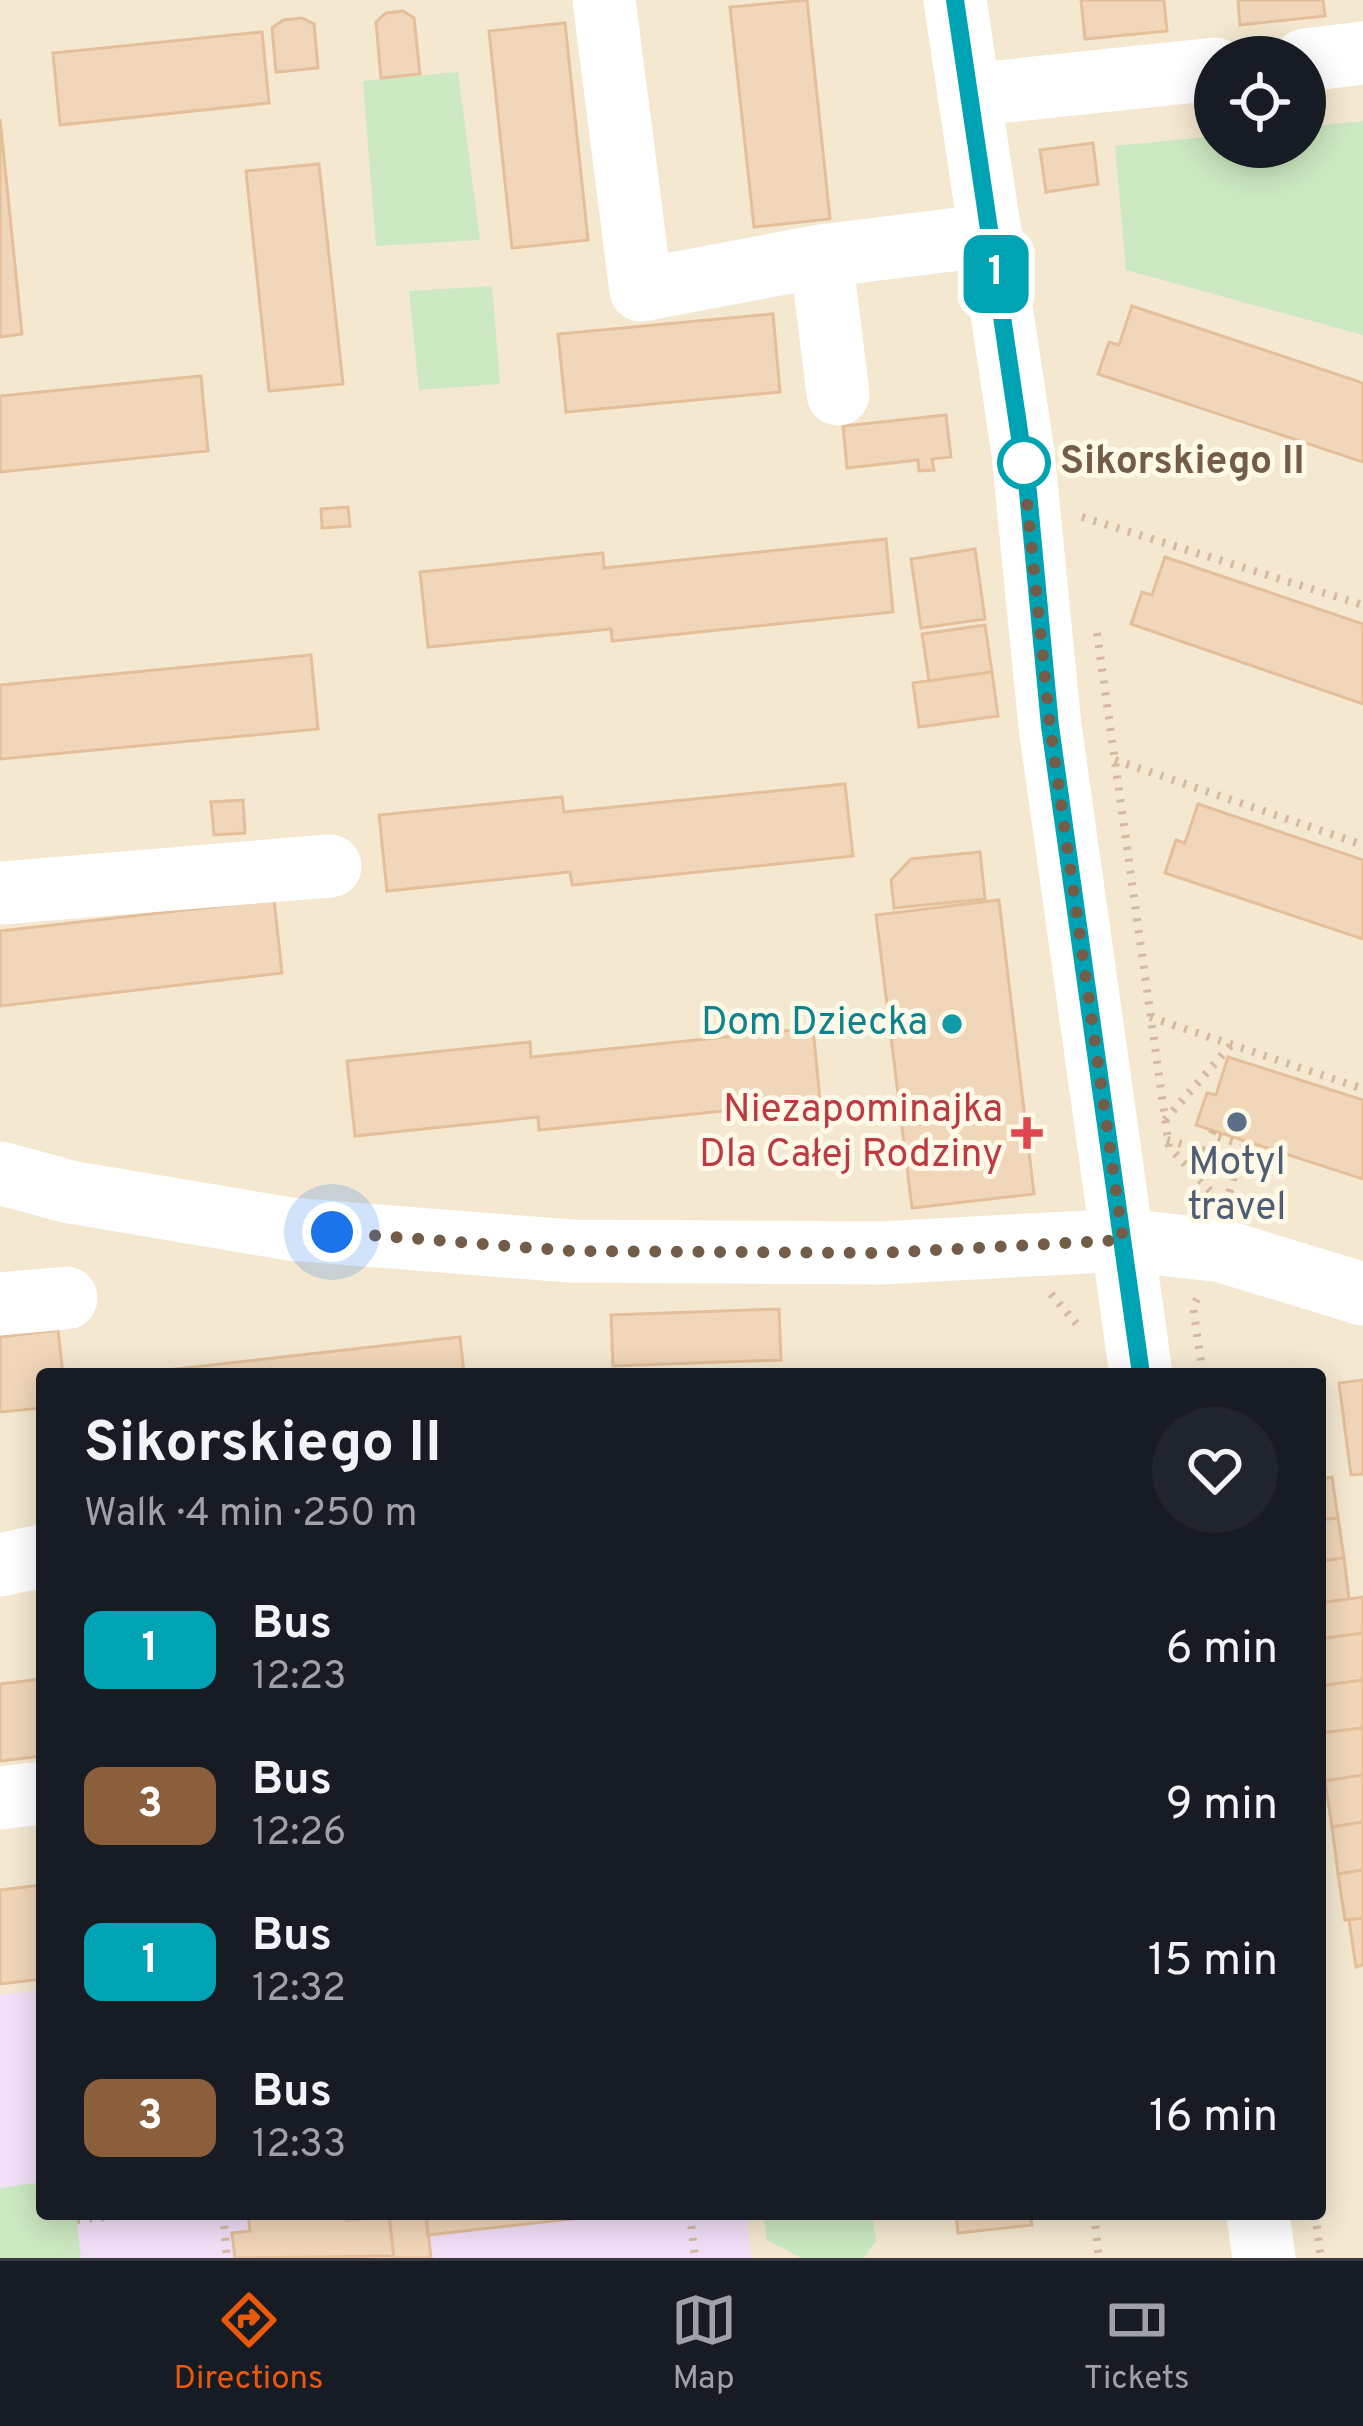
<!DOCTYPE html>
<meta charset="utf-8">
<style>
:root{--surface:#171b24;--page:#20242c;--text:#f1f3f6;--muted:#9ea1a6;--line:#363941;--accent:#ea580c}
body{margin:0;font-family:Overpass,sans-serif;background:var(--page);color:var(--text);height:100vh;display:flex;flex-direction:column;font-size:45px;white-space:nowrap}
*{box-sizing:border-box;margin:0}
p{font-size:39px;color:var(--muted)}
.icon{flex:none;width:66px;height:66px;fill:none;stroke:currentColor;stroke-width:2;stroke-linecap:round;stroke-linejoin:round}
.map{position:relative;flex:1;overflow:hidden}
.panel{position:absolute;left:36px;top:1368px;width:1290px;height:852px;display:flex;flex-direction:column;background:var(--surface);border-radius:12px;box-shadow:0 6px 30px #0003}
.panel>*{flex:none}
.badge{padding:0 24px;border-radius:18px;font-size:42px;line-height:78px}
.fabs{position:absolute;left:1194px;top:36px;display:grid;gap:24px}
.fabs a{display:grid;place-items:center;width:132px;height:132px;border-radius:50%;background:var(--surface);box-shadow:0 6px 30px #0003;font-size:60px}
.you{position:absolute;width:60px;height:60px;margin:-30px;border:9px solid #fff;border-radius:50%;background:#1a73e8;box-shadow:0 0 0 18px #1a73e833}
.map>.badge{position:absolute;translate:-50% -50%;box-shadow:0 0 0 6px #fff}
.round{display:grid;place-items:center;flex:none;width:126px;height:126px;border-radius:63px;background:var(--page)}
.overview{display:flex;align-items:center;justify-content:space-between;height:204px;padding:0 48px}
h1{font-size:57px;font-weight:700;line-height:90px}
ul{padding:0;list-style:none}
li{display:flex;align-items:center;gap:36px;height:156px;padding:0 48px}
li div{flex:1}
li b{display:block;font-size:45px}
li em{font-style:normal}
li .badge{min-width:132px;font-weight:700;text-align:center}
.tabs{display:flex;justify-content:space-around;align-items:center;height:168px;border-top:3px solid var(--line);background:var(--surface);font-size:33px;color:var(--muted)}
.tabs a{display:grid;justify-items:center;gap:6px}
.tabs .selected{color:var(--accent)}
.map>svg:first-child{display:block}
.residential{fill:#f4e8d0;fill-rule:evenodd}
.education{fill:#f2dff8}
.green{fill:#cce9c1}
.building{fill:#f1d7b9;stroke:#e4bf9a;stroke-width:3}
.lines{fill:none;stroke-linecap:round;stroke-linejoin:round}
.path{stroke:#d6ba9d;stroke-width:8;stroke-dasharray:3 9;stroke-linecap:butt}
.minor{stroke:#fff;stroke-width:63}
.line-casing{stroke:#fff;stroke-width:27}
.line{stroke:#00a3b4;stroke-width:18}
.walk{stroke:#735d48;stroke-width:12;stroke-dasharray:0 21.6}
.stop-dot{fill:#fff;stroke:#00a3b4;stroke-width:6}
.culture-dot{fill:#0f9aa8;stroke:#fff9e8;stroke-width:4.5}
.service-dot{fill:#5c6f8a;stroke:#fff9e8;stroke-width:4.5}
.health-dot{fill:#e0444e;stroke:#fff9e8;stroke-width:4.5}
.labels{text-anchor:middle;dominant-baseline:central;stroke-width:10;stroke-linejoin:round;paint-order:stroke}
.stop-label{font-size:39px;font-weight:bold;fill:#735d48;stroke:#fff9e8;text-anchor:start}
.culture-label{font-size:39px;fill:#0d838f;stroke:#fff9e8;text-anchor:end}
.health-label{font-size:39px;fill:#be3a42;stroke:#fff9e8;text-anchor:end}
.service-label{font-size:39px;fill:#4e5e75;stroke:#fff9e8}
</style>
<div class="map">
<svg width="1363" height="2258" viewBox="0 0 1363 2258">
<rect width="100%" height="100%" fill="#fcf5e2"/>
<path class="residential" d="M 0,0 L 1363,0 L 1363,2258 L 0,2258 ZM 1215,57 L 1305,57 L 1305,147 L 1215,147 ZM 42,1374 L 1320,1374 L 1320,2214 L 42,2214 Z"/>
<polygon class="education" points="42,1990 42,2214 746,2214 752,2258 0,2258 0,1995"/>
<g class="green">
<polygon points="458,72 480,240 376,246 363,81"/>
<polygon points="1363,121 1363,335 1126,270 1115,146 1215,136 1215,147 1305,147 1305,127"/>
<polygon points="492,286 500,384 419,390 409,291"/>
<polygon points="42,2182 42,2214 76,2214 81,2258 0,2258 0,2188"/>
<polygon points="763,2214 872,2214 876,2241 864,2258 801,2258 767,2240"/>
</g>
<g class="building">
<polygon points="807,0 830,219 754,227 730,7"/>
<polygon points="1081,0 1164,0 1167,31 1085,39"/>
<polygon points="1238,0 1323,0 1325,16 1240,25"/>
<polygon points="403,11 414,18 420,74 381,78 376,22 386,13"/>
<polygon points="302,18 314,24 318,68 276,72 272,28 283,20"/>
<polygon points="565,23 588,240 512,248 489,31"/>
<polygon points="262,32 269,103 60,125 53,53"/>
<polygon points="0,119 22,334 0,337"/>
<polygon points="1093,143 1098,184 1046,192 1040,150"/>
<polygon points="319,164 343,384 269,391 246,171"/>
<polygon points="1132,306 1363,383 1363,462 1098,374 1109,342 1119,345"/>
<polygon points="773,314 780,392 566,412 558,334"/>
<polygon points="201,376 208,451 0,472 0,396"/>
<polygon points="946,415 951,457 932,459 934,470 919,471 918,460 847,468 843,426"/>
<polygon points="348,507 350,526 322,528 321,509"/>
<polygon points="886,539 893,612 612,641 611,629 428,647 420,572 603,553 604,568"/>
<polygon points="975,549 985,619 921,628 911,559"/>
<polygon points="1165,557 1363,624 1363,704 1131,624 1142,592 1152,595"/>
<polygon points="985,625 992,672 929,681 922,634"/>
<polygon points="311,655 318,729 0,759 0,685"/>
<polygon points="992,672 998,716 919,727 913,683"/>
<polygon points="845,784 853,856 572,885 570,872 387,891 379,815 562,797 564,812"/>
<polygon points="243,800 245,833 214,835 211,802"/>
<polygon points="1198,804 1363,860 1363,939 1165,873 1176,840 1185,843"/>
<polygon points="980,852 985,899 894,908 891,880 911,859"/>
<polygon points="274,900 282,973 0,1006 0,931"/>
<polygon points="999,900 1034,1194 912,1208 876,915"/>
<polygon points="813,1028 820,1101 539,1130 538,1117 355,1136 347,1061 530,1042 531,1057"/>
<polygon points="1228,1057 1363,1100 1363,1179 1196,1125 1207,1093 1216,1095"/>
<polygon points="779,1309 781,1360 613,1366 611,1315"/>
<polygon points="58,1330 63,1374 42,1374 42,1408 0,1412 0,1337"/>
<polygon points="460,1337 464,1374 158,1374 158,1371"/>
<polygon points="1363,1380 1363,1474 1351,1475 1339,1383"/>
<polygon points="1332,1477 1338,1518 1320,1520 1320,1479"/>
<polygon points="1338,1518 1344,1558 1320,1561 1320,1520"/>
<polygon points="1344,1558 1349,1599 1320,1603 1320,1561"/>
<polygon points="1363,1597 1363,1633 1320,1639 1320,1603"/>
<polygon points="1363,1633 1363,1680 1320,1686 1320,1639"/>
<polygon points="42,1679 42,1756 0,1761 0,1684"/>
<polygon points="1363,1680 1363,1728 1320,1733 1320,1686"/>
<polygon points="1363,1728 1363,1775 1325,1781 1320,1733"/>
<polygon points="1363,1775 1363,1822 1332,1827 1325,1781"/>
<polygon points="1363,1822 1363,1870 1338,1874 1332,1827"/>
<polygon points="1363,1870 1363,1918 1345,1920 1338,1874"/>
<polygon points="42,1885 42,1979 0,1984 0,1890"/>
<polygon points="1363,1918 1363,1965 1356,1967 1349,1920"/>
<polygon points="248,2214 347,2214 347,2220 389,2216 394,2256 235,2258 232,2233 250,2231"/>
<polygon points="389,2214 426,2214 431,2258 394,2258"/>
<polygon points="426,2214 616,2214 428,2235"/>
<polygon points="956,2214 1030,2214 1032,2225 958,2233"/>
</g>
<g class="lines">
<g class="path">
<polyline points="1082,517 1363,605"/>
<polyline points="1097,633 1169,1147 1218,1199"/>
<polyline points="1115,760 1363,845"/>
<polyline points="1150,1017 1363,1089"/>
<polyline points="1165,1120 1232,1044"/>
<polyline points="1213,1131 1211,1135 1243,1145 1226,1204"/>
<polyline points="1167,1140 1239,1160"/>
<polyline points="1051,1294 1080,1328"/>
<polyline points="1197,1299 1193,1307 1203,1374"/>
<polyline points="223,2214 227,2258"/>
<polyline points="690,2214 695,2258"/>
<polyline points="1094,2214 1099,2258"/>
<polyline points="1315,2214 1321,2258"/>
<polyline points="77,2220 140,2214"/>
</g>
<g class="minor">
<polyline points="604,0 641,290 821,256 991,235"/>
<polyline points="955,0 1023,453 1050,726 1141,1374"/>
<polyline points="1305,60 1363,53"/>
<polyline points="969,95 1215,69"/>
<polyline points="821,256 838,394"/>
<polyline points="0,893 330,866"/>
<polyline points="0,1173 70,1192 290,1229 570,1251 881,1253 1123,1240 1222,1251 1363,1294"/>
<polyline points="0,1304 66,1298"/>
<polyline points="0,1565 42,1556"/>
<polyline points="0,1798 42,1793"/>
<polyline points="1258,2214 1264,2258"/>
</g>
</g>
<g class="lines">
<defs>
<polyline id="line" points="955,0 1028,492 1050,726 1141,1374"/>
</defs>
<use href="#line" class="line-casing"/>
<use href="#line" class="line"/>
<polyline class="walk" points="332,1232 571,1251 881,1253 1123,1240 1050,726 1022,453 1024,463"/>
</g>
<circle class="stop-dot" cx="1024" cy="463" r="24"/>
<circle class="culture-dot" cx="952" cy="1024" r="12"/>
<circle class="service-dot" cx="1237" cy="1122" r="12"/>
<path class="health-dot" d="M1021 1115h12v12h12v12h-12v12h-12v-12h-12v-12h12z"/>
<g class="labels">
<g class="stop-label">
<text x="1060" y="463">Sikorskiego II</text>
</g>
<g class="culture-label">
<text x="928" y="1024">Dom Dziecka</text>
</g>
<g class="health-label">
<text x="1003" y="1111">Niezapominajka<tspan x="1003" dy="45">Dla Całej Rodziny</tspan></text>
</g>
<g class="service-label">
<text x="1237" y="1164">Motyl<tspan x="1237" dy="45">travel</tspan></text>
</g>
</g>
</svg>
<div class="fabs">
<a><svg class="icon" aria-label="locate" viewBox="0 0 24 24"><circle cx="12" cy="12" r="6"/><path d="M12 2v4M12 18v4M2 12h4M18 12h4"/></svg></a>
</div>
<div class="you" style="left:332px;top:1232px"></div>
<b class="badge" style="left:996px;top:274px;background:#00a3b4;color:#fff">1</b>
<section class="panel">
<div class="overview"><div><h1>Sikorskiego II</h1><p>Walk · 4 min · 250 m</p></div><a class="round"><svg class="icon" aria-label="heart" viewBox="0 0 24 24"><path d="M12 20l-8-8c-3-5 5-10 8-4 3-6 11-1 8 4z"/></svg></a></div>
<ul>
<li><span class="badge" style="background:#00a3b4;color:#fff">1</span><div><b>Bus</b><p>12:23</p></div><em>6 min</em></li>
<li><span class="badge" style="background:#8b5e3c;color:#fff">3</span><div><b>Bus</b><p>12:26</p></div><em>9 min</em></li>
<li><span class="badge" style="background:#00a3b4;color:#fff">1</span><div><b>Bus</b><p>12:32</p></div><em>15 min</em></li>
<li><span class="badge" style="background:#8b5e3c;color:#fff">3</span><div><b>Bus</b><p>12:33</p></div><em>16 min</em></li>
</ul>
</section>
</div>
<nav class="tabs">
<a class="selected"><svg class="icon" aria-label="directions" viewBox="0 0 24 24"><path d="M12 3l9 9-9 9-9-9zM9 14v-3h6M13 9l2 2-2 2"/></svg>Directions</a>
<a><svg class="icon" aria-label="map" viewBox="0 0 24 24"><path d="M3 6l6-2 6 2 6-2v14l-6 2-6-2-6 2zM9 4v14M15 6v14"/></svg>Map</a>
<a><svg class="icon" aria-label="tickets" viewBox="0 0 24 24"><path d="M3 7h18v10H3zM15 7v10"/></svg>Tickets</a>
</nav>
